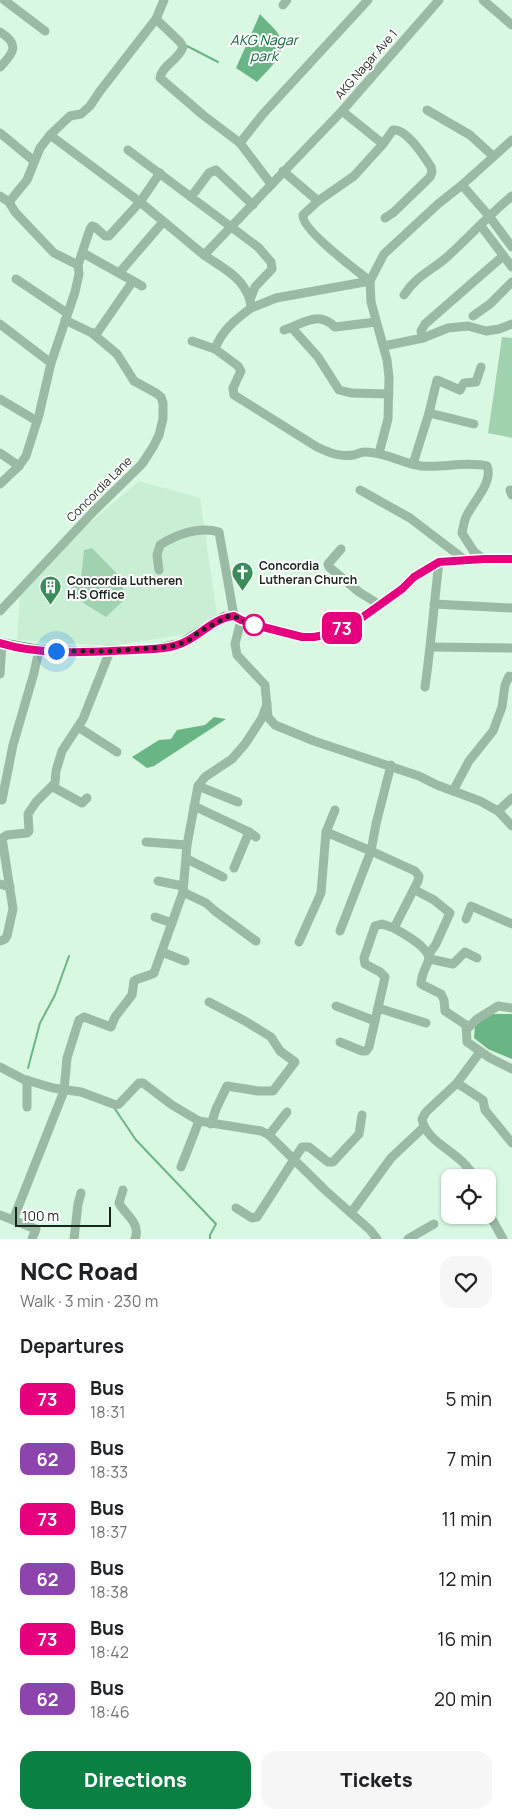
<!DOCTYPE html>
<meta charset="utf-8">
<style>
:root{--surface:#fff;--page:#f6f6f6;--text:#202124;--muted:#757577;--accent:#0b8043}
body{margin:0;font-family:Manrope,sans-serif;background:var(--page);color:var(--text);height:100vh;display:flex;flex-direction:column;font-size:19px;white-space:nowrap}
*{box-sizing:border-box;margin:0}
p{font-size:16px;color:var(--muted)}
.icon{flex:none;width:28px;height:28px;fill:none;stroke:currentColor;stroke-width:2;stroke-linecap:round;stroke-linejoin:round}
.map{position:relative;height:1239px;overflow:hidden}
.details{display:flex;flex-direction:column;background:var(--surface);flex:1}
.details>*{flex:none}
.badge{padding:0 10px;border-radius:8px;font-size:18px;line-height:32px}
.buttons{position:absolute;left:441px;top:1169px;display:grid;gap:10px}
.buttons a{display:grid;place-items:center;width:55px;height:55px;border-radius:10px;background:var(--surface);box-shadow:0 1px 4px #0004;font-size:25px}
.scale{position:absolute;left:15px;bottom:12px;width:96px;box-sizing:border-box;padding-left:5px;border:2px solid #1a251d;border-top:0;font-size:14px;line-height:18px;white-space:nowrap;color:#1a251d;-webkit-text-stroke:4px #fff;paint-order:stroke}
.you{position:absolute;width:25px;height:25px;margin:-12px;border:4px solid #fff;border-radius:50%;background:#1a73e8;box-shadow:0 0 0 8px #1a73e833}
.map>.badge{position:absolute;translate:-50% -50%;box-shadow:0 0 0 2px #fff}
h2{padding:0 20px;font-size:19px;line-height:45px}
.round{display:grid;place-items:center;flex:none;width:52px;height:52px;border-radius:15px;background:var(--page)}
.head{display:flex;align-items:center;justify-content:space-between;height:85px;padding:0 20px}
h1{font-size:24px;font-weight:800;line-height:38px}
.action{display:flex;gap:10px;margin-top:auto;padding:10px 20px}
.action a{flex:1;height:58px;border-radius:15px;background:var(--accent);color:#fff;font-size:20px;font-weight:800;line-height:58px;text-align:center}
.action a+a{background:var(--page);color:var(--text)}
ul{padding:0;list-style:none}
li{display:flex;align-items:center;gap:15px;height:60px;padding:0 20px}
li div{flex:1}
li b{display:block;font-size:19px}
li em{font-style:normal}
li .badge{min-width:55px;font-weight:700;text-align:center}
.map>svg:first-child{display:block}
.built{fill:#c8eed3}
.green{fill:#a0d2b0}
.water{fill:#6ab585}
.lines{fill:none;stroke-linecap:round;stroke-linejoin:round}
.stream{stroke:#6ab585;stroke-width:2}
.minor{stroke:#9bbaa4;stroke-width:9}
.major{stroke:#508d66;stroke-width:10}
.line-casing{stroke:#fff;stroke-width:11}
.line{stroke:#e6007e;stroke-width:8}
.walk{stroke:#1a251d;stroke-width:5;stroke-dasharray:0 9}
.stop-dot{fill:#fff;stroke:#e6007e;stroke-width:2.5}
.labels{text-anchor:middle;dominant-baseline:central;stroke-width:4;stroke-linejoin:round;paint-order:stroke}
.street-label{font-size:12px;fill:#1a251d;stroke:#fff}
.poi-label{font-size:12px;font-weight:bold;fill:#1a251d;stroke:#fff;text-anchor:start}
.water-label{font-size:14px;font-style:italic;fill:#10673b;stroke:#fff}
</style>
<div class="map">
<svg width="512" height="1239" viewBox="0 0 512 1239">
<rect width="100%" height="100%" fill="#d9f8e2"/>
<polygon class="built" points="139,481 200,498 219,629 111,646 17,640 20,595 80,531"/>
<g class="green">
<polygon points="502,337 512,338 512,438 488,433"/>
<polygon points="92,548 122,579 124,600 106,617 85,604 70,589 81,579 84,550"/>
</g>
<g class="water">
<path d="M 260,14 C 266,21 275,28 279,35 C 290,53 267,70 257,82 L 236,68 Z"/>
<polygon points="214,717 226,719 154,766 147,768 132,757 159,740 171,739 177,730 205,725"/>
<polygon points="488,1014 512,1014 512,1059 488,1049 474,1038 475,1026"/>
</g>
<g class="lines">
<g class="stream">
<polyline points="187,46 218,62"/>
<polyline points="28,1068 40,1023 55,995 69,956"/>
<polyline points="115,1109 136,1140 216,1224 210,1235 210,1239"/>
</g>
<g class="minor">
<polyline points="4,0 45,31"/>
<polyline points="483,0 512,25"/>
<polyline points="283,5 287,0"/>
<path d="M 156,19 L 180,42 L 183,47 C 179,60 162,65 160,78 L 203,115 L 240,143 L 271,184"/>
<path d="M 0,32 C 20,44 14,53 0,67"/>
<polyline points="427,110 470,135 493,156"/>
<polyline points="0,133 34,161"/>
<polyline points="50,135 140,202 160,173"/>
<polyline points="240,143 263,114 368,0"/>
<polyline points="128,150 191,197"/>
<path d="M 283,171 L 318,201 L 303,215 C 301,229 357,271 370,281"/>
<polyline points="462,185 489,216 512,247"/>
<polyline points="0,196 9,202"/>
<polyline points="318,201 354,176 383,144"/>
<path d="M 253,205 L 216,170 L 209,173 L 191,197 L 258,247 L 271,262 L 272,269 L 255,287 L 250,300 L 251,308 C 235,320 222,330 215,349 L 238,366 L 241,371 L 233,388 L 234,395 L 317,447 C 330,453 339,457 354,455 C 357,454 361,452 365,452 C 385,452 402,463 421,466 C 444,468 465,461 487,466 C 494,482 472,503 466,517 C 464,522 463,528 462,533 L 474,552 L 484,559"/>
<path d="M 385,218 L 394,212 L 430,177 L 432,172 L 431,167 C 424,156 406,128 393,130 L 383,144 L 342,111 L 439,0"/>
<polyline points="481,226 512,267"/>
<polyline points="83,253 142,286"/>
<path d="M 204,255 C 224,269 242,276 250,300"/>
<polyline points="78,265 54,253 15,212 9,202 27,180 40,148 50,135 70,116 81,114 90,106 100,91 156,19 164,0"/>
<polyline points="120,272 163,222"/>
<polyline points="16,279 67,313"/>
<path d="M 404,295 C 415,277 432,270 447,257 C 469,237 489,215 512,196"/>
<polyline points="251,308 276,298 370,281"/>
<polyline points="473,316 490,304 512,282"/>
<polyline points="65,320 92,333 97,333 133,281"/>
<polyline points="0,324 51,363"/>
<polyline points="292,328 318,357 339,390 351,393 389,394"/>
<path d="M 284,330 C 303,324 317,310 335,327 L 376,322"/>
<polyline points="423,338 421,331 425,324 503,256"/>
<polyline points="192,341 215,349"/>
<polyline points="384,346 423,338 448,328 468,326 486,331 499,329 512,324"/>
<polyline points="0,399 37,421"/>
<polyline points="429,413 474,424"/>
<polyline points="0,453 19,466"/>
<polyline points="379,453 388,419 389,377 387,360 371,302 370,281 384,254 438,204 462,185 512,140"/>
<polyline points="413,464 429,413 437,380 460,390 464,383 476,382 481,367"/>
<polyline points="0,484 19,466 26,456 39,415 51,363 75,292 79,274 78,265 90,229 92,226 95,227 105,236 109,236 140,202 204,255 342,111"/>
<polyline points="360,490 410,518 465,560"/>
<polyline points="510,490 512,495"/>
<polyline points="341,549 328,564 329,567 359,592 380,605"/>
<path d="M 159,570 L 157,555 L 160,545 C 177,534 200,526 219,532 L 234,616"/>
<polyline points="434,604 512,608"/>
<polyline points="0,611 94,511 142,464 153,447 159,435 163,419 163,403 161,397 156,393 134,381 117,354 92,333"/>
<polyline points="241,620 235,644 237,655 265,685 268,717 275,725 314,741 419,776 437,785 480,801 498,811 512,826"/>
<polyline points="431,647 512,648"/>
<polyline points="0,674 2,644"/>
<path d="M 425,687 C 431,645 434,604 439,562"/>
<polyline points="78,727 117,752"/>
<polyline points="198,786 238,802"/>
<polyline points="53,787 82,803 87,798"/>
<polyline points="453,791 469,761 493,731 502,707 505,685 509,676 512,677"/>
<polyline points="2,800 13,745 34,673 39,650"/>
<polyline points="194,806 249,832 256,837"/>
<polyline points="498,811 512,798"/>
<polyline points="326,832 371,851 340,931"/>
<polyline points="146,842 187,845"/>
<polyline points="187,859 223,877"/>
<polyline points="234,868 249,832"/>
<polyline points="158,881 183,886"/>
<polyline points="0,884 10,887"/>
<polyline points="415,890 434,900 450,913 436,944 429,954"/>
<polyline points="183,892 206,903 215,911 256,941"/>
<polyline points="155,917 172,923"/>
<polyline points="466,919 471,906 512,924"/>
<path d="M 394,928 C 403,934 434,949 428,962 C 425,969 421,976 421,984 L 441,994 L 444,1000 L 445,1011 L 466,1025 L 467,1042 L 490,1058 L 512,1069"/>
<polyline points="0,941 5,939 7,936 13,909 2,838 7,835 27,833 29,831 28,814 36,802 55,783 56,771 62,751 83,719 110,651"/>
<polyline points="299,942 321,893 326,832 335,810"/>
<polyline points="162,952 185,961"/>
<polyline points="430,959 453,964 465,952 477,958"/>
<polyline points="209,1002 245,1021 271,1037 280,1051 295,1062 273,1091 258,1091 227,1086 216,1109 211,1124"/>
<polyline points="336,1006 375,1021"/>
<polyline points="378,1008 426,1023"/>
<polyline points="467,1029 477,1019 498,1006 512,1008"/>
<polyline points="340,1042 362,1051 366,1051 369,1047 385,977 380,972 365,964 364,958 375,926 382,924 394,928 418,881 419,876 415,871 371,851 376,824 391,765"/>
<polyline points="0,1067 23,1079 53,1088 81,1092 116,1105 119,1104 139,1083 143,1083 172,1105 199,1121"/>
<polyline points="457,1083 483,1100 485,1110 512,1143"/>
<polyline points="27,1107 27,1080"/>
<polyline points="269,1135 287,1112"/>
<polyline points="181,1167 199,1121 261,1131 269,1135 325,1190 370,1230 377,1239"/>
<path d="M 474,1178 C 464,1153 426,1144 422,1119 L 426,1112 L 457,1083 L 480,1052"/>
<path d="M 123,1190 L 119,1203 C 126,1216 141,1223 135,1239"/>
<polyline points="236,1208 252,1218 257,1217 302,1147 309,1147 328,1162 333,1162 359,1134 362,1115"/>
<polyline points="488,1212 503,1239"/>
<polyline points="351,1213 391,1158 424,1127"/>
<polyline points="0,1215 36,1229 32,1239"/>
<path d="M 13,1220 L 64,1091 L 67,1058 L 79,1020 L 84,1017 L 111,1027 L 115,1017 L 132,995 L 134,981 C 140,977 147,977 154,973 L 183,892 L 187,845 L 198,786 L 205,777 L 232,759 L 245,744 L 262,718 L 267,704"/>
<polyline points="74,1239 78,1204 81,1193"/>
<polyline points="408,1239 434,1224"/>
</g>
<polyline class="major" points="0,643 39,650 73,652 157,649 180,644 224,617 234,616 241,620 259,626 302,637 315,637 329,634 360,619 402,589 414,577 439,562 484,559 512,559"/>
</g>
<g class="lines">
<defs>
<path id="line" d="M 0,643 C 42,656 91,652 134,650 C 149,649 165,650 180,644 C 199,637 213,618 234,616 L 241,620 L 259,626 L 302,637 L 314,637 L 329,634 L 360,619 L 402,589 L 414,577 L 439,562 L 484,559 L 512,559"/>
</defs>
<use href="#line" class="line-casing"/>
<use href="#line" class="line"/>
<polyline class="walk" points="56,651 110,651 169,647 188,641 199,632 229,616 234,616 241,620 259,626 254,625"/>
</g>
<defs>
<symbol id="church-pin" viewBox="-11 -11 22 30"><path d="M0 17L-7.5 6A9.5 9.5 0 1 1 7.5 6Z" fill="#3b8b5b" stroke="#fff"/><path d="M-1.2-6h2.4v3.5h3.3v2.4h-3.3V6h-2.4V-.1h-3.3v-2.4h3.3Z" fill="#fff"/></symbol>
<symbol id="building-pin" viewBox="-11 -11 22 30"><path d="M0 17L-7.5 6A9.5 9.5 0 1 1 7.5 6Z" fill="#3b8b5b" stroke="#fff"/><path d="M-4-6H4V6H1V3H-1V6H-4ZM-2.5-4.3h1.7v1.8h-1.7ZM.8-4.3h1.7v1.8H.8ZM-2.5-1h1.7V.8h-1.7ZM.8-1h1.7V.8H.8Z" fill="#fff"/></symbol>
</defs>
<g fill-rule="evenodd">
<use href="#church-pin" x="230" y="560" width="25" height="34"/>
<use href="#building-pin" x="38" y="574" width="25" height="34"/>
</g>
<circle class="stop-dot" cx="254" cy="625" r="10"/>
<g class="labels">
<g class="street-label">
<text transform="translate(366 64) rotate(-49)">AKG Nagar Ave 1</text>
<text transform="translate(99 489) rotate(-45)">Concordia Lane</text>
</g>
<g class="poi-label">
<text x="259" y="565">Concordia<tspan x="259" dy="14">Lutheran Church</tspan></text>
<text x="67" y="580">Concordia Lutheren<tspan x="67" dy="14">H.S Office</tspan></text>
</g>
<g class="water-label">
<text x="264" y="39">AKG Nagar<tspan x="264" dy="16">park</tspan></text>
</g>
</g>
</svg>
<div class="buttons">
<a><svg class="icon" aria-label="locate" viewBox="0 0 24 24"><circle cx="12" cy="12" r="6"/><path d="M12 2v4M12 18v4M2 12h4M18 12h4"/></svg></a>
</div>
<div class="scale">100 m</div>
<div class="you" style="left:56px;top:651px"></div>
<b class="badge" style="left:342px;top:628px;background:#e6007e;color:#fff">73</b>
</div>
<section class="details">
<div class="head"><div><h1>NCC Road</h1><p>Walk · 3 min · 230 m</p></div><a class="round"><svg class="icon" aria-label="heart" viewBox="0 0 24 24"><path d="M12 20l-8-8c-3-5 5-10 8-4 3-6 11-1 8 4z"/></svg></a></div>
<h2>Departures</h2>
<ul>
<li><span class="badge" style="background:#e6007e;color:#fff">73</span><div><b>Bus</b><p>18:31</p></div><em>5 min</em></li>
<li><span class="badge" style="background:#8e44ad;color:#fff">62</span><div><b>Bus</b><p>18:33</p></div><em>7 min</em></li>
<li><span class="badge" style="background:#e6007e;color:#fff">73</span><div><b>Bus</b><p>18:37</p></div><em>11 min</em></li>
<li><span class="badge" style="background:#8e44ad;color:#fff">62</span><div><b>Bus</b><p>18:38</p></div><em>12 min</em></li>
<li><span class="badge" style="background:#e6007e;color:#fff">73</span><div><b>Bus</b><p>18:42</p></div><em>16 min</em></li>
<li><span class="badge" style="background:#8e44ad;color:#fff">62</span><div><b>Bus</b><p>18:46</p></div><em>20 min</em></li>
</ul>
<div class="action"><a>Directions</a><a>Tickets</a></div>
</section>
